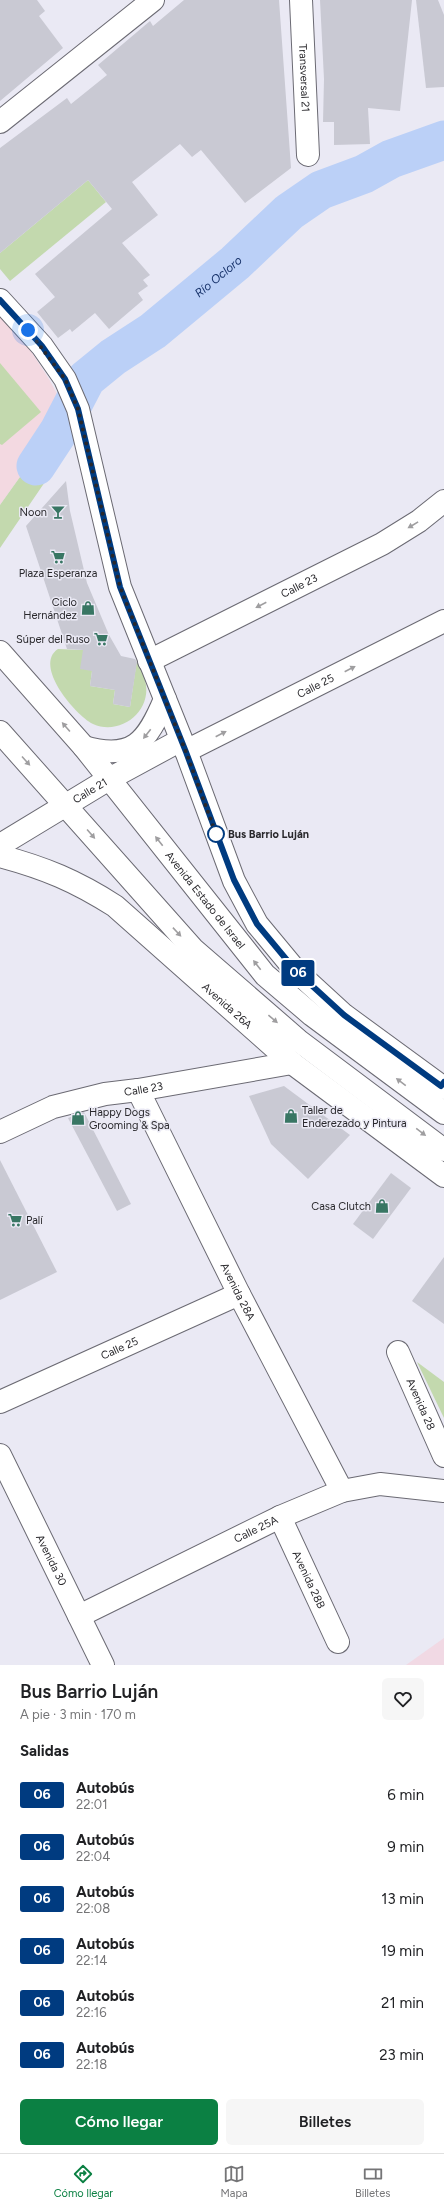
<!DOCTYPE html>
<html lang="es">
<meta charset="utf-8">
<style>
:root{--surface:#fff;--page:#f6f6f6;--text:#202124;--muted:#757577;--line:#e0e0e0;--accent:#0b8043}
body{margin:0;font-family:Figtree,sans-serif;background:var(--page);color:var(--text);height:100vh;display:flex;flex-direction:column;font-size:15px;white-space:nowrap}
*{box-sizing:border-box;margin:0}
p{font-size:13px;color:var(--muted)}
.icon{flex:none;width:22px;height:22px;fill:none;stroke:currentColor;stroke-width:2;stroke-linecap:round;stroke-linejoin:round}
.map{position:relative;height:1665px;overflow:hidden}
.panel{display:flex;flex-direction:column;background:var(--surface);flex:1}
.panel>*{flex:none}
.badge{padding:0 8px;border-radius:3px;font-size:14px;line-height:26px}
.you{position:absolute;width:20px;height:20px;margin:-10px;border:3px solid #fff;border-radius:50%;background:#1a73e8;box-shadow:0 0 0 6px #1a73e833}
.map>.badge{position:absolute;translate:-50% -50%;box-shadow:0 0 0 2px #fff}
h2{padding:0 20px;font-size:15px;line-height:36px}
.round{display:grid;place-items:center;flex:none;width:42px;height:42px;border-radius:6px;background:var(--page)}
.headline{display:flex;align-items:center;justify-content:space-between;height:68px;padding:0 20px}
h1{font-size:19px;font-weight:600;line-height:30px}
.action{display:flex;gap:8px;margin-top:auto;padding:8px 20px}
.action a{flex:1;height:46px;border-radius:6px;background:var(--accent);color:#fff;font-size:16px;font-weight:600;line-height:46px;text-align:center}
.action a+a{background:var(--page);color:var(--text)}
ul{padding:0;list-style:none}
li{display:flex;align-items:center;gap:12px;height:52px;padding:0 20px}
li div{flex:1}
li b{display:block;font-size:15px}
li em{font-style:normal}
li .badge{min-width:44px;font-weight:700;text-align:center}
.tab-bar{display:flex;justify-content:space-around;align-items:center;height:56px;border-top:1px solid var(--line);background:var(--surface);font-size:11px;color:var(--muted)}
.tab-bar a{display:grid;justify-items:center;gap:2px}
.tab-bar .selected{color:var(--accent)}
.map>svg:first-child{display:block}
.education{fill:#f1d9e4}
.medical{fill:#f3d9e1}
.green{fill:#c3d9ae}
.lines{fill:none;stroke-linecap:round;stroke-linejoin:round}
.river{stroke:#bbd0f7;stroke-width:39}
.building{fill:#c9c9d3}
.minor-casing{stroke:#6b6a73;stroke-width:24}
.secondary-casing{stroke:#6b6a73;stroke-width:24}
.minor{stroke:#fff;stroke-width:22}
.secondary{stroke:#fff;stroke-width:22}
.oneway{fill:#9f9ea0}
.line-casing{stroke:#fff;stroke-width:9}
.line{stroke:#003b80;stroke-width:6}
.walk{stroke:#29282c;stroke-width:4;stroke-dasharray:0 7.2}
.stop-dot{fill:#fff;stroke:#003b80;stroke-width:2}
.labels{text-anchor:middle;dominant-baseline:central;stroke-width:3;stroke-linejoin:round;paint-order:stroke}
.street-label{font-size:11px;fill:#29282c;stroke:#eae9f4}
.poi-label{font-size:11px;fill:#29282c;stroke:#eae9f4;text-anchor:end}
.stop-label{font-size:11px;font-weight:bold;fill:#29282c;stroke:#eae9f4;text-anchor:start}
.water-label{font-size:12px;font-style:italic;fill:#18336b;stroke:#eae9f4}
</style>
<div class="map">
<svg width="444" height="1665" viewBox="0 0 444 1665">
<rect width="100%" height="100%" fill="#eae9f4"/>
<polygon class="education" points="444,1638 444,1665 406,1665"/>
<polygon class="medical" points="0,315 25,342 49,379 63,405 45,442 0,505"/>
<g class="green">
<polygon points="88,180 106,202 10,281 0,269 0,253"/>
<polygon points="0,363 41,412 2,445 0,444"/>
<polygon points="63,405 69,421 66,451 0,548 0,505 45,442"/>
<path d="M 58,649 L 83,650 L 92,671 L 90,686 L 115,690 L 113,704 L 130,707 L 137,659 C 140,667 145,677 146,685 C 150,713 119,736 93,724 C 75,715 33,665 58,649 Z"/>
<polygon points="417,1362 444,1382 444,1418"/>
</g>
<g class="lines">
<path class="river" id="s1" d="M 36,466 L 59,431 L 86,379 L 113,357 L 153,331 L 235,263 L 289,212 L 321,190 L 364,174 L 391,159 L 444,140"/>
</g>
<g class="building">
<polygon points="0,0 37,0 45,11 39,16 63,48 0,101"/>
<polygon points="184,0 279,0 291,168 245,203 201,150 192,157 180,144 132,182 158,215 122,243 150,275 143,280 148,286 138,293 143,300 109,329 95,313 72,332 70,329 58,338 37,312 55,297 35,274 112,209 88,180 0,253 0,148 67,98 71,104 107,75 98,65 150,21 153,26"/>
<polygon points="320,0 412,0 400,111 368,108 370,144 334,145 334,122 323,122 324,79"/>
<polygon points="416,0 438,0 444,15 444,87 426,88"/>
<polygon points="66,481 70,511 87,583 109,635 121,656 135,659 137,662 130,707 113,704 115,690 90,686 92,671 80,669 83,650 67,649 26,526"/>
<polygon points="284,1086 350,1135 308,1179 271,1144 249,1096"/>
<polygon points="84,1112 131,1204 117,1211 68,1118"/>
<polygon points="0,1160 57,1272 0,1300"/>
<polygon points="391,1173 411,1188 373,1239 353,1224"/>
<polygon points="444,1257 444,1324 412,1301"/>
</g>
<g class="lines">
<defs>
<g id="minor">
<path id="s2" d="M 301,0 L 308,155"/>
<polyline points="0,122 153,0"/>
<polyline points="0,300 42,346 65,379 78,409 120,587 186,751 234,881 257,924 296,971 344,1015 444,1088"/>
<path id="s3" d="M 149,661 L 382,544 L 419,521 L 444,501"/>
<path id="s4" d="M 186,751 L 444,621"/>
<path id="s5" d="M 0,845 L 109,779 L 181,740"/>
<path id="s6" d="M 0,856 C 45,868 76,881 115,906 L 292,1063 L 444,1176"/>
<path id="s7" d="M 138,1090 L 239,1294 L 342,1491"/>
<path id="s8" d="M 0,1132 L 53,1107 L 105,1094 L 138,1090 L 292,1063"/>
<path id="s9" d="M 398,1352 L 444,1456"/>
<path id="s10" d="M 0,1402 L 239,1294"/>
<path id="s11" d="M 0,1455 L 103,1665"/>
<path id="s12" d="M 280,1517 L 338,1642"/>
<path id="s13" d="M 79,1616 L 280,1517 L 342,1491 L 380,1484 L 444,1491"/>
</g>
<g id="secondary">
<path id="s14" d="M 0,652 L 84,747 L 265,975 L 312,1015 L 444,1113"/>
<polyline points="0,732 193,949 299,1041 444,1150"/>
<path d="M 84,747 C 133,761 147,742 165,699"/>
</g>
</defs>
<use href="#minor" class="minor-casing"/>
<use href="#secondary" class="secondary-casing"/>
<use href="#minor" class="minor"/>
<use href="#secondary" class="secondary"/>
</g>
<defs><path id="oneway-solid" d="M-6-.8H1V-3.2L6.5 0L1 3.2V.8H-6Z"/></defs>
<g class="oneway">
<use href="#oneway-solid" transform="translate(413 525) rotate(149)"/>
<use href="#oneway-solid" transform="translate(261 605) rotate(153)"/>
<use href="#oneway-solid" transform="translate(350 669) rotate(-27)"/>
<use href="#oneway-solid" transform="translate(66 727) rotate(-131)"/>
<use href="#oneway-solid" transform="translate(147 734) rotate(128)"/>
<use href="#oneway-solid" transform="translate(221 734) rotate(-27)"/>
<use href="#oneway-solid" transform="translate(26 761) rotate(48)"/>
<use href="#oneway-solid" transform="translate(91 834) rotate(49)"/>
<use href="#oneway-solid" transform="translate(159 841) rotate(-128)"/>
<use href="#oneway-solid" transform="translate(177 932) rotate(47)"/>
<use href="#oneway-solid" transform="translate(257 965) rotate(-128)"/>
<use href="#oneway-solid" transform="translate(273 1019) rotate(40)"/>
<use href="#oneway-solid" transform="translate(401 1082) rotate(-143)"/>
<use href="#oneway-solid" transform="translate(421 1132) rotate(37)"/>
</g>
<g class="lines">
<defs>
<polyline id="line" points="0,300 42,346 65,379 78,409 120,587 186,752 234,880 257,924 296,971 344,1015 441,1086 444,1082"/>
</defs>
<use href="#line" class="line-casing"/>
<use href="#line" class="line"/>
<polyline class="walk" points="28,330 65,379 78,409 120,587 186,752 216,834"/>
</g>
<defs>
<symbol id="bar-bare" viewBox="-9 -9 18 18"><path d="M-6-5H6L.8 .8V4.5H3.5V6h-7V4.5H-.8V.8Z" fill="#387663" stroke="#eae9f4" stroke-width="2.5" paint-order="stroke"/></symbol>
<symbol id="supermarket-bare" viewBox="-9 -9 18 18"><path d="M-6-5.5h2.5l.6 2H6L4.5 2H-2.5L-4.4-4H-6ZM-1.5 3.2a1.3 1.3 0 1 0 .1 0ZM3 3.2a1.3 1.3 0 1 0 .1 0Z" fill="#387663" stroke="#eae9f4" stroke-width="2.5" paint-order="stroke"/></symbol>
<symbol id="shop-bare" viewBox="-9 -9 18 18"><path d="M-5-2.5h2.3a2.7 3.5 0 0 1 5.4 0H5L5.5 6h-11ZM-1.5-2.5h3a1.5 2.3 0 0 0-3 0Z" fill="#387663" stroke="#eae9f4" stroke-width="2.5" paint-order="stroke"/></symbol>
</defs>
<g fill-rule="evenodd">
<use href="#bar-bare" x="48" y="502" width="20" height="20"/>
<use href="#supermarket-bare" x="48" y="547" width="20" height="20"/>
<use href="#shop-bare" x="78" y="598" width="20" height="20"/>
<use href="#supermarket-bare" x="91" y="629" width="20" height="20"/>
<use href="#shop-bare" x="281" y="1106" width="20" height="20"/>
<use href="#shop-bare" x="68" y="1108" width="20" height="20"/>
<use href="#shop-bare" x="372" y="1196" width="20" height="20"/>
<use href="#supermarket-bare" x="5" y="1210" width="20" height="20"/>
</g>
<circle class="stop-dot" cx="216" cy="834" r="8"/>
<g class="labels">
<g class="street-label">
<text stroke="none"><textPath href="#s2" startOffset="78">Transversal 21</textPath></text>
<text stroke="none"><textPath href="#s3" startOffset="168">Calle 23</textPath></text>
<text stroke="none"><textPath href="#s4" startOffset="145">Calle 25</textPath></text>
<text stroke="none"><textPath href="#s5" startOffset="105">Calle 21</textPath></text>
<text stroke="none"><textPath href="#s14" startOffset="322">Avenida Estado de Israel</textPath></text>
<text stroke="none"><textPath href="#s6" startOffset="276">Avenida 26A</textPath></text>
<text stroke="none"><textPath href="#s8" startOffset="151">Calle 23</textPath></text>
<text stroke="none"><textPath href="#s7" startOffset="225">Avenida 28A</textPath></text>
<text stroke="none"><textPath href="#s10" startOffset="131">Calle 25</textPath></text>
<text stroke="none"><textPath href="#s9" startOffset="57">Avenida 28</textPath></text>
<text stroke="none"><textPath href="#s13" startOffset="197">Calle 25A</textPath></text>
<text stroke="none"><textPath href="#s11" startOffset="117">Avenida 30</textPath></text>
<text stroke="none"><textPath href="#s12" startOffset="69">Avenida 28B</textPath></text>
</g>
<g class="poi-label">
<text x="47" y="512">Noon</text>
<text x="58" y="573" text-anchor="middle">Plaza Esperanza</text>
<text x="77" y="602">Ciclo<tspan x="77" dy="13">Hernández</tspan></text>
<text x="90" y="639">Súper del Ruso</text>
<text x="302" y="1110" text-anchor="start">Taller de<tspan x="302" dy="13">Enderezado y Pintura</tspan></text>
<text x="89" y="1112" text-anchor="start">Happy Dogs<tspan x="89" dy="13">Grooming &amp; Spa</tspan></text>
<text x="371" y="1206">Casa Clutch</text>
<text x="26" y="1220" text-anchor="start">Palí</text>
</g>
<g class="stop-label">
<text x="228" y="834">Bus Barrio Luján</text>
</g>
<g class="water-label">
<text stroke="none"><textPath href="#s1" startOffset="268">Río Ocloro</textPath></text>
</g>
</g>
</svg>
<div class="you" style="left:28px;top:330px"></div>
<b class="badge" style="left:298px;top:973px;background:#003b80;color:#fff">06</b>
</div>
<section class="panel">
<div class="headline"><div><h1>Bus Barrio Luján</h1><p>A pie · 3 min · 170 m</p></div><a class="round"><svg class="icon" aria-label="heart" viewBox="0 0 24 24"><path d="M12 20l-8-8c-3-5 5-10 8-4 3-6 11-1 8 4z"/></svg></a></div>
<h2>Salidas</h2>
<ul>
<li><span class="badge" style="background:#003b80;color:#fff">06</span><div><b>Autobús</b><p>22:01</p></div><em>6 min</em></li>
<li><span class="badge" style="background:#003b80;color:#fff">06</span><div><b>Autobús</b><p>22:04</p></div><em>9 min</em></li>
<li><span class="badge" style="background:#003b80;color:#fff">06</span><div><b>Autobús</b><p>22:08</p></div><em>13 min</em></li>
<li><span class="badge" style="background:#003b80;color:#fff">06</span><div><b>Autobús</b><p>22:14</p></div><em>19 min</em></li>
<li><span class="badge" style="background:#003b80;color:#fff">06</span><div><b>Autobús</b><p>22:16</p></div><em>21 min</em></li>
<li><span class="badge" style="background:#003b80;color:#fff">06</span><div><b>Autobús</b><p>22:18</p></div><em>23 min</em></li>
</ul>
<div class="action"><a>Cómo llegar</a><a>Billetes</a></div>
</section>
<nav class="tab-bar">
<a class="selected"><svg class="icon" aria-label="directions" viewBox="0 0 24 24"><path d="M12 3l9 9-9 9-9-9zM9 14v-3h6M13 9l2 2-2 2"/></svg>Cómo llegar</a>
<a><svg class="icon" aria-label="map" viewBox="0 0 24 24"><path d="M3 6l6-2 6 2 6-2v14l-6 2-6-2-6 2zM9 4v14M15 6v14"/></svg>Mapa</a>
<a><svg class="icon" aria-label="tickets" viewBox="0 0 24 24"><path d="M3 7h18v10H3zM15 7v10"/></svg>Billetes</a>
</nav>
